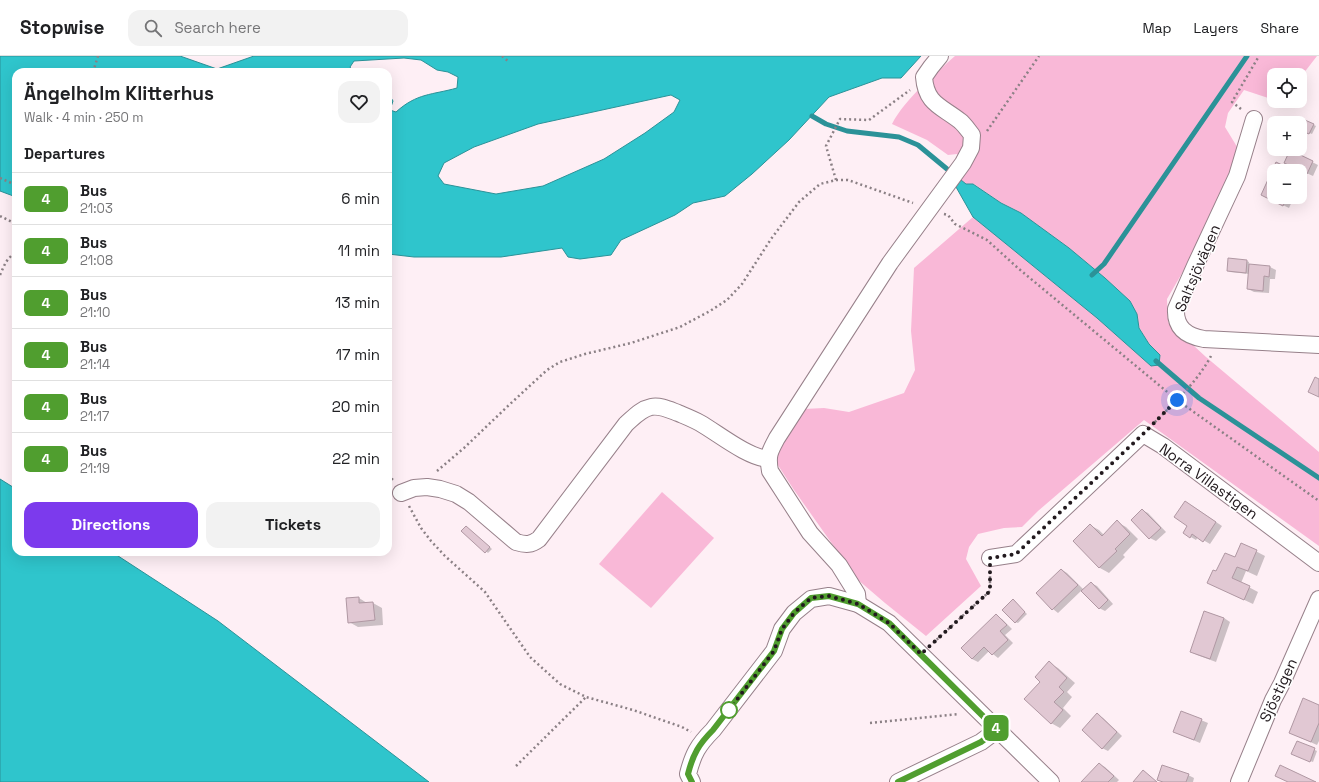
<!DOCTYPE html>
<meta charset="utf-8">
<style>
:root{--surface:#fff;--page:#f2f2f2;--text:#202124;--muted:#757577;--line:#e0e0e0;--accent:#7c3aed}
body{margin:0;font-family:"Space Grotesk",sans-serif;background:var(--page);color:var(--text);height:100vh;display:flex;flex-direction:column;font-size:15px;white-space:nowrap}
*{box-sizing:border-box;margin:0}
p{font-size:13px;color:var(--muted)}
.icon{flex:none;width:22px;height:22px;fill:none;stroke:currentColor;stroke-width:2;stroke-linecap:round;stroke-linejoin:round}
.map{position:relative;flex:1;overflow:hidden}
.panel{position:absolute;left:12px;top:12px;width:380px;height:488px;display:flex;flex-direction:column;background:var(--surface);border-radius:12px;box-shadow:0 4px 16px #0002}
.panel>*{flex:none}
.badge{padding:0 8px;border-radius:6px;font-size:14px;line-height:26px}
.fabs{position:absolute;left:1267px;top:12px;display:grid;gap:8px}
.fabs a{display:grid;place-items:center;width:40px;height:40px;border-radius:8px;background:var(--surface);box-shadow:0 4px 16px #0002;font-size:20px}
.you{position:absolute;width:20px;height:20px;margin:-10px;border:3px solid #fff;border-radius:50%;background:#1a73e8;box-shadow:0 0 0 6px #1a73e833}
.map>.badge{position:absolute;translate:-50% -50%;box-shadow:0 0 0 2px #fff}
h2{padding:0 12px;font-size:15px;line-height:36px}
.round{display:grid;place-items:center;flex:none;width:42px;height:42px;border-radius:12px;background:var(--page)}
.headline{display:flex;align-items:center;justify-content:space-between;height:68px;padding:0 12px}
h1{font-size:19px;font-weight:800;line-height:30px}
.cta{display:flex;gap:8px;margin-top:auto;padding:8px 12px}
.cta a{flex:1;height:46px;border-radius:12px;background:var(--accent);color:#fff;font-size:16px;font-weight:800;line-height:46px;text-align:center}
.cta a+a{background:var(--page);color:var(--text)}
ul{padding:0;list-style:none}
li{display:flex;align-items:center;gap:12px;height:52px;padding:0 12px;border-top:1px solid var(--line)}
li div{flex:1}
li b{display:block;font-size:15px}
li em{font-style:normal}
li .badge{min-width:44px;font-weight:700;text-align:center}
header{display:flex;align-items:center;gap:24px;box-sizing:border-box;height:56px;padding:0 20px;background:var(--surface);border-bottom:1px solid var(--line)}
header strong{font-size:19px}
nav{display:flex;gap:22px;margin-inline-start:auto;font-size:14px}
.search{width:280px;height:36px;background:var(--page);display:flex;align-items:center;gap:10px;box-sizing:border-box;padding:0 14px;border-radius:12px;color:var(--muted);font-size:15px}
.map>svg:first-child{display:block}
.green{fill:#f9b8d7}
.water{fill:#2fc5cc;stroke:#2b9298;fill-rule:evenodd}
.shadow{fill:#0003}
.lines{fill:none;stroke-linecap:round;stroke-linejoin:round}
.stream{stroke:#2b9298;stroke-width:5}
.building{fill:#e1c8d3;stroke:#b098a3}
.minor-casing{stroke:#97808a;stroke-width:18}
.path{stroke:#8b8085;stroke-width:2.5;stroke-dasharray:2 3;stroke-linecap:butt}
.minor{stroke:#fff;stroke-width:16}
.line-casing{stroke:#fff;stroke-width:9}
.line{stroke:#509e2f;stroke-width:6}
.walk{stroke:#221a1e;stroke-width:4;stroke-dasharray:0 7.2}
.stop-dot{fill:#fff;stroke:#509e2f;stroke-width:2}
.labels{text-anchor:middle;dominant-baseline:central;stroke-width:3;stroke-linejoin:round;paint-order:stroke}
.street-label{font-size:15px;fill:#221a1e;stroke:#fff}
</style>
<header>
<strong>Stopwise</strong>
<div class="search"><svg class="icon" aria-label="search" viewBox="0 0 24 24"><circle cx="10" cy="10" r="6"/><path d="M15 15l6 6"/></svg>Search here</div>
<nav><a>Map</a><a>Layers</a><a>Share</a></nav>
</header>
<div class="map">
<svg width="1319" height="726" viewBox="0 0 1319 726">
<rect width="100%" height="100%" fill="#feeff5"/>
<g class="green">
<path d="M 955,0 L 1317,0 L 1300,22 L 1300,19 L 1274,19 L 1274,44 L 1244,34 L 1228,57 L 1225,71 L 1239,94 L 1213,164 L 1167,243 L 1168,266 L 1206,301 L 1319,396 L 1319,490 L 1144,364 L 1038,455 L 1022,471 L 1004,472 L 978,478 L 969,491 L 966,503 L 981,530 L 926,580 L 885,547 L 857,523 L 794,434 L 774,403 L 787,376 L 804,353 L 824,352 L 849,356 L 904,337 L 915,314 L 911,275 L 914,212 L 973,161 L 1097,262 L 1151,310 L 1160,299 L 1149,288 L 1139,271 L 1137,258 L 1130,245 L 1105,222 L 1069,192 L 1021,157 L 1001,147 L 974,128 L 966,128 L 961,124 L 966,115 L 957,98 L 948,99 L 927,84 L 892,68 C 905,43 934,19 955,0 Z"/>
<polygon points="662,436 714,482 651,552 599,508"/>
</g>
<g class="water">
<path d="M 0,0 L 180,0 L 217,13 L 254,0 L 921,0 L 901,22 L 882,22 L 829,41 L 789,84 L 752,118 L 725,140 L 693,147 L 675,159 L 621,184 L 611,199 L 580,203 L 568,201 L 562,192 L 501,201 L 414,201 L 388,198 L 388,37 L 393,45 L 390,54 L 396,56 C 417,37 432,39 457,32 L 458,21 L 448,16 L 437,14 L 421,4 L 404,2 L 354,5 L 350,11 L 353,16 L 16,16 L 16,141 L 0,135 ZM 671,39 L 680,44 L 674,56 L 645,77 L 604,103 L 543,130 L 496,138 L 444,128 L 438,120 L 444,107 L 474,91 L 538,68 Z"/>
<polygon points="961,124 966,128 973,128 1001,147 1021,157 1069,192 1105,222 1130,245 1137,258 1139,272 1149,288 1160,299 1159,309 1151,310 1097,262 973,161 956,131"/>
<polygon points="0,423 16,433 16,496 112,496 218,565 429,726 0,726"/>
</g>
<g class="shadow">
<polygon points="1299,62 1316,70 1312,78 1300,73 1300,67 1296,67"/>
<polygon points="1312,106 1318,109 1313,120 1291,110"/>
<polygon points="1276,108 1292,115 1274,115 1274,141 1294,141 1289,152 1262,139"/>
<polygon points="1300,119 1303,121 1300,128"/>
<polygon points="1247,205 1249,206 1249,209 1270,211 1276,214 1275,223 1270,223 1269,237 1254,236 1248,233 1249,218 1230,216 1228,215"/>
<polygon points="1191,449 1222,470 1210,488 1198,481 1196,484 1184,477 1189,469"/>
<polygon points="1142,454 1148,457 1166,476 1156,485 1150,482 1132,464"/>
<polygon points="1117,466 1126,471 1138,483 1123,499 1125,501 1109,517 1100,512 1074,485 1090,469 1099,474 1104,479"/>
<polygon points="469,473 492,493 488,497 463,475"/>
<polygon points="1242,488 1265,500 1257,520 1246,515 1241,527 1258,536 1253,548 1208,527 1217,517 1235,503"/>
<polygon points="1062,514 1067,517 1084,534 1091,527 1097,530 1113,548 1105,555 1099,552 1082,534 1058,557 1053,553 1037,538"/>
<polygon points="359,542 367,547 373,547 382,552 383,569 358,571 349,566"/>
<polygon points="1013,545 1027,558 1018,567 1015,566"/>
<polygon points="1205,556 1224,562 1230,566 1216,606 1197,599 1191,596"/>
<polygon points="996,560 1002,563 1012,573 1005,579 1013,587 998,602 989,595 978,606 972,603 963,592"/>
<polygon points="1049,607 1058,612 1075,627 1067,636 1072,641 1063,652 1071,660 1060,672 1051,667"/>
<polygon points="1319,650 1319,685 1317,689 1290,677"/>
<polygon points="1182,656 1208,667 1200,687 1174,676"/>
<polygon points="1098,659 1103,662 1122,680 1108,695 1102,692"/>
<polygon points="1297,686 1317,695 1313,706 1295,699"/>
<polygon points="1099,708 1105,711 1119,724 1117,726 1083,726"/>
<polygon points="1188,719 1194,722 1193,726 1162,726 1158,723"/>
</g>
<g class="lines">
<g class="stream">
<polyline points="812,60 826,68 847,75 899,81 918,89 947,113"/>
<polyline points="1092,219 1104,208 1247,0"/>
<polyline points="1156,305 1199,342 1319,422"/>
</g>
</g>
<g class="building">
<polygon points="1298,61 1314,68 1309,78 1300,74 1300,67 1295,67"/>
<polygon points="1290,94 1313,105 1307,118 1284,107"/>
<polygon points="1276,106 1294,115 1274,115 1274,141 1287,141 1283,150 1261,139"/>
<polygon points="1228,202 1247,204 1246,217 1227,215"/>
<polygon points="1249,208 1270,210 1269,221 1264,220 1263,235 1247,233"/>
<polygon points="1315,321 1319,323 1319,341 1308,336"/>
<polygon points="1185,445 1216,466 1203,486 1192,478 1190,482 1183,477 1187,470 1174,461"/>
<polygon points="1142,453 1161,472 1149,483 1131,464"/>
<polygon points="1117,464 1130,478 1115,493 1117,495 1099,512 1073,485 1090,468 1102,480"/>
<polygon points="466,470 490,491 485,497 461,475"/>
<polygon points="1241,487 1257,494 1248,515 1237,511 1232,522 1250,530 1244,544 1207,527 1213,514 1216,515 1225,497 1235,501"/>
<polygon points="1061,513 1078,529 1052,554 1036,537"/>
<polygon points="1091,526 1108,544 1099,553 1081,535"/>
<polygon points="359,541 359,547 373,546 375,564 348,567 346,542"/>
<polygon points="1013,543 1025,556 1015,567 1002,554"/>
<polygon points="1204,555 1224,562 1210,603 1190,596"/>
<polygon points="996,558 1007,569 1000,575 1008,584 992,599 984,591 972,603 961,592"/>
<polygon points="1049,605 1067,622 1059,631 1064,636 1054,646 1063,654 1051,668 1024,643 1040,626 1035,621"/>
<polygon points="1303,642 1319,649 1319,667 1311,686 1289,677"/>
<polygon points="1181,655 1202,663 1194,684 1173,676"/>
<polygon points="1097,657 1117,676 1102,693 1082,674"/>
<polygon points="1297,685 1315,692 1310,706 1291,698"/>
<polygon points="1099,707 1114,720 1108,726 1081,726"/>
<polygon points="1162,709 1189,718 1186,726 1163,726 1157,724"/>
<polygon points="1280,709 1316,726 1288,726 1275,720"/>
<polygon points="1143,714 1157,726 1133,726"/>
</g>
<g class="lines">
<defs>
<g id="minor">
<path d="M 1254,63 L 1237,120 L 1195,210 L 1176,253 C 1175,272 1187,280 1204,283 L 1319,289"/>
<path d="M 401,437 L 414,432 L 427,431 L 440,433 L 456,438 L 469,446 L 516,486 C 526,489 531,489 539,483 L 626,368 C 634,361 641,353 651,351 C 660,349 670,354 678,357 C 685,360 693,363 700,367 C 719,378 747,401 768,403"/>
<polyline points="990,502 1016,498 1143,378 1163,390 1319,507"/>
<path d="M 858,548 L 857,538 L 839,509 L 810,477 L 770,415 C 767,399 770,395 777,382 L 890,207 L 963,107 L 971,92 L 972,79 C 968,74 964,68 960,65 C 941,50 926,48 924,21 L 931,11 L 940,0"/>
<path d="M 692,726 L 688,718 C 693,698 698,689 713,674 L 774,595 L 782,573 L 794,557 L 811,543 L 829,540 L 858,548 L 889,567 L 1051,726"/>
<polyline points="898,726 981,686 997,674"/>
<polyline points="1239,726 1273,644 1282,627 1319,543"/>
</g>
</defs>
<use href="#minor" class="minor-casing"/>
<g class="path">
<polyline points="502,0 508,5"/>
<polyline points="93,16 98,0"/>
<polyline points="1241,53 1232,46 1259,0"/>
<polyline points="987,75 1039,0"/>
<polyline points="0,122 16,129"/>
<polyline points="836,124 826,90 840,63 869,64 910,34"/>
<polyline points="944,158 948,159 955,168 987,184 1019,213 1177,344 1319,445"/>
<polyline points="0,160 16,168"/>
<path d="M 0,219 C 4,210 7,201 16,197"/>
<path d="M 1155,366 C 1176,345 1197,326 1211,300"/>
<polyline points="437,415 464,392 509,349 547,314 560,306 585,298 631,287 680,271 710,255 727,244 742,228 771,183 799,146 820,128 836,124 848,124 913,147"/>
<polyline points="388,419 393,424"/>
<polyline points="409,450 421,472 431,485 445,500 485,536 530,601 560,628 586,641 633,654 682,671 691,676"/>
<polyline points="933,587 990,535 990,517"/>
<polyline points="870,667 959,658"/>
<polyline points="516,710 586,641"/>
</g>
<use href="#minor" class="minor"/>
</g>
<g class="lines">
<defs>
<path id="line" d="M 692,726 L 688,718 C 693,698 699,688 713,674 L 774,595 L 782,573 L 794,557 L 811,542 L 829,540 L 858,548 L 889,567 L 997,674 L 981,686 L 898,726"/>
</defs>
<use href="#line" class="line-casing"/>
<use href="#line" class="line"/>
<polyline class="walk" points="729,654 774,595 782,573 794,557 811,542 829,540 858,548 889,567 921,598 990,535 990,502 1016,498 1143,378 1177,344"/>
</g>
<circle class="stop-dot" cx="729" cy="654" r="8"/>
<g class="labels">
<g class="street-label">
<text transform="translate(1197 212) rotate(-67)">Saltsjövägen</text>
<text transform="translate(1209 425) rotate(36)">Norra Villastigen</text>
<text transform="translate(1278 634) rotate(-65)">Sjöstigen</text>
</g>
</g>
</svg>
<div class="fabs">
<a><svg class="icon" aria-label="locate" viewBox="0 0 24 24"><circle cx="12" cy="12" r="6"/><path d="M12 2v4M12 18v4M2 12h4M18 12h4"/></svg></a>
<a>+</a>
<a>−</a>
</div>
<div class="you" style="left:1177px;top:344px"></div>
<b class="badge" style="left:996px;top:672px;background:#509e2f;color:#fff">4</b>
<section class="panel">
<div class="headline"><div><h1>Ängelholm Klitterhus</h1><p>Walk · 4 min · 250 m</p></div><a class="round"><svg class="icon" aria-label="heart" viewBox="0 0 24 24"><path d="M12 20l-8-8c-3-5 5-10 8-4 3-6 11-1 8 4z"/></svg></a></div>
<h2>Departures</h2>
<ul>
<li><span class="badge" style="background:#509e2f;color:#fff">4</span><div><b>Bus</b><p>21:03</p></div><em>6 min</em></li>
<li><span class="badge" style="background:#509e2f;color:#fff">4</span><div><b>Bus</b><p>21:08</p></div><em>11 min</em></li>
<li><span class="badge" style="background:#509e2f;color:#fff">4</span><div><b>Bus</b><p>21:10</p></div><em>13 min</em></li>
<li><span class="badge" style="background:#509e2f;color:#fff">4</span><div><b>Bus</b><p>21:14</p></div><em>17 min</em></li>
<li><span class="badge" style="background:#509e2f;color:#fff">4</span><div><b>Bus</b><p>21:17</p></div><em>20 min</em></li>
<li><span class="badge" style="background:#509e2f;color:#fff">4</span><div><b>Bus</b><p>21:19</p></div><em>22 min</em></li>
</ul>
<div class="cta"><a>Directions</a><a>Tickets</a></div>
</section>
</div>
